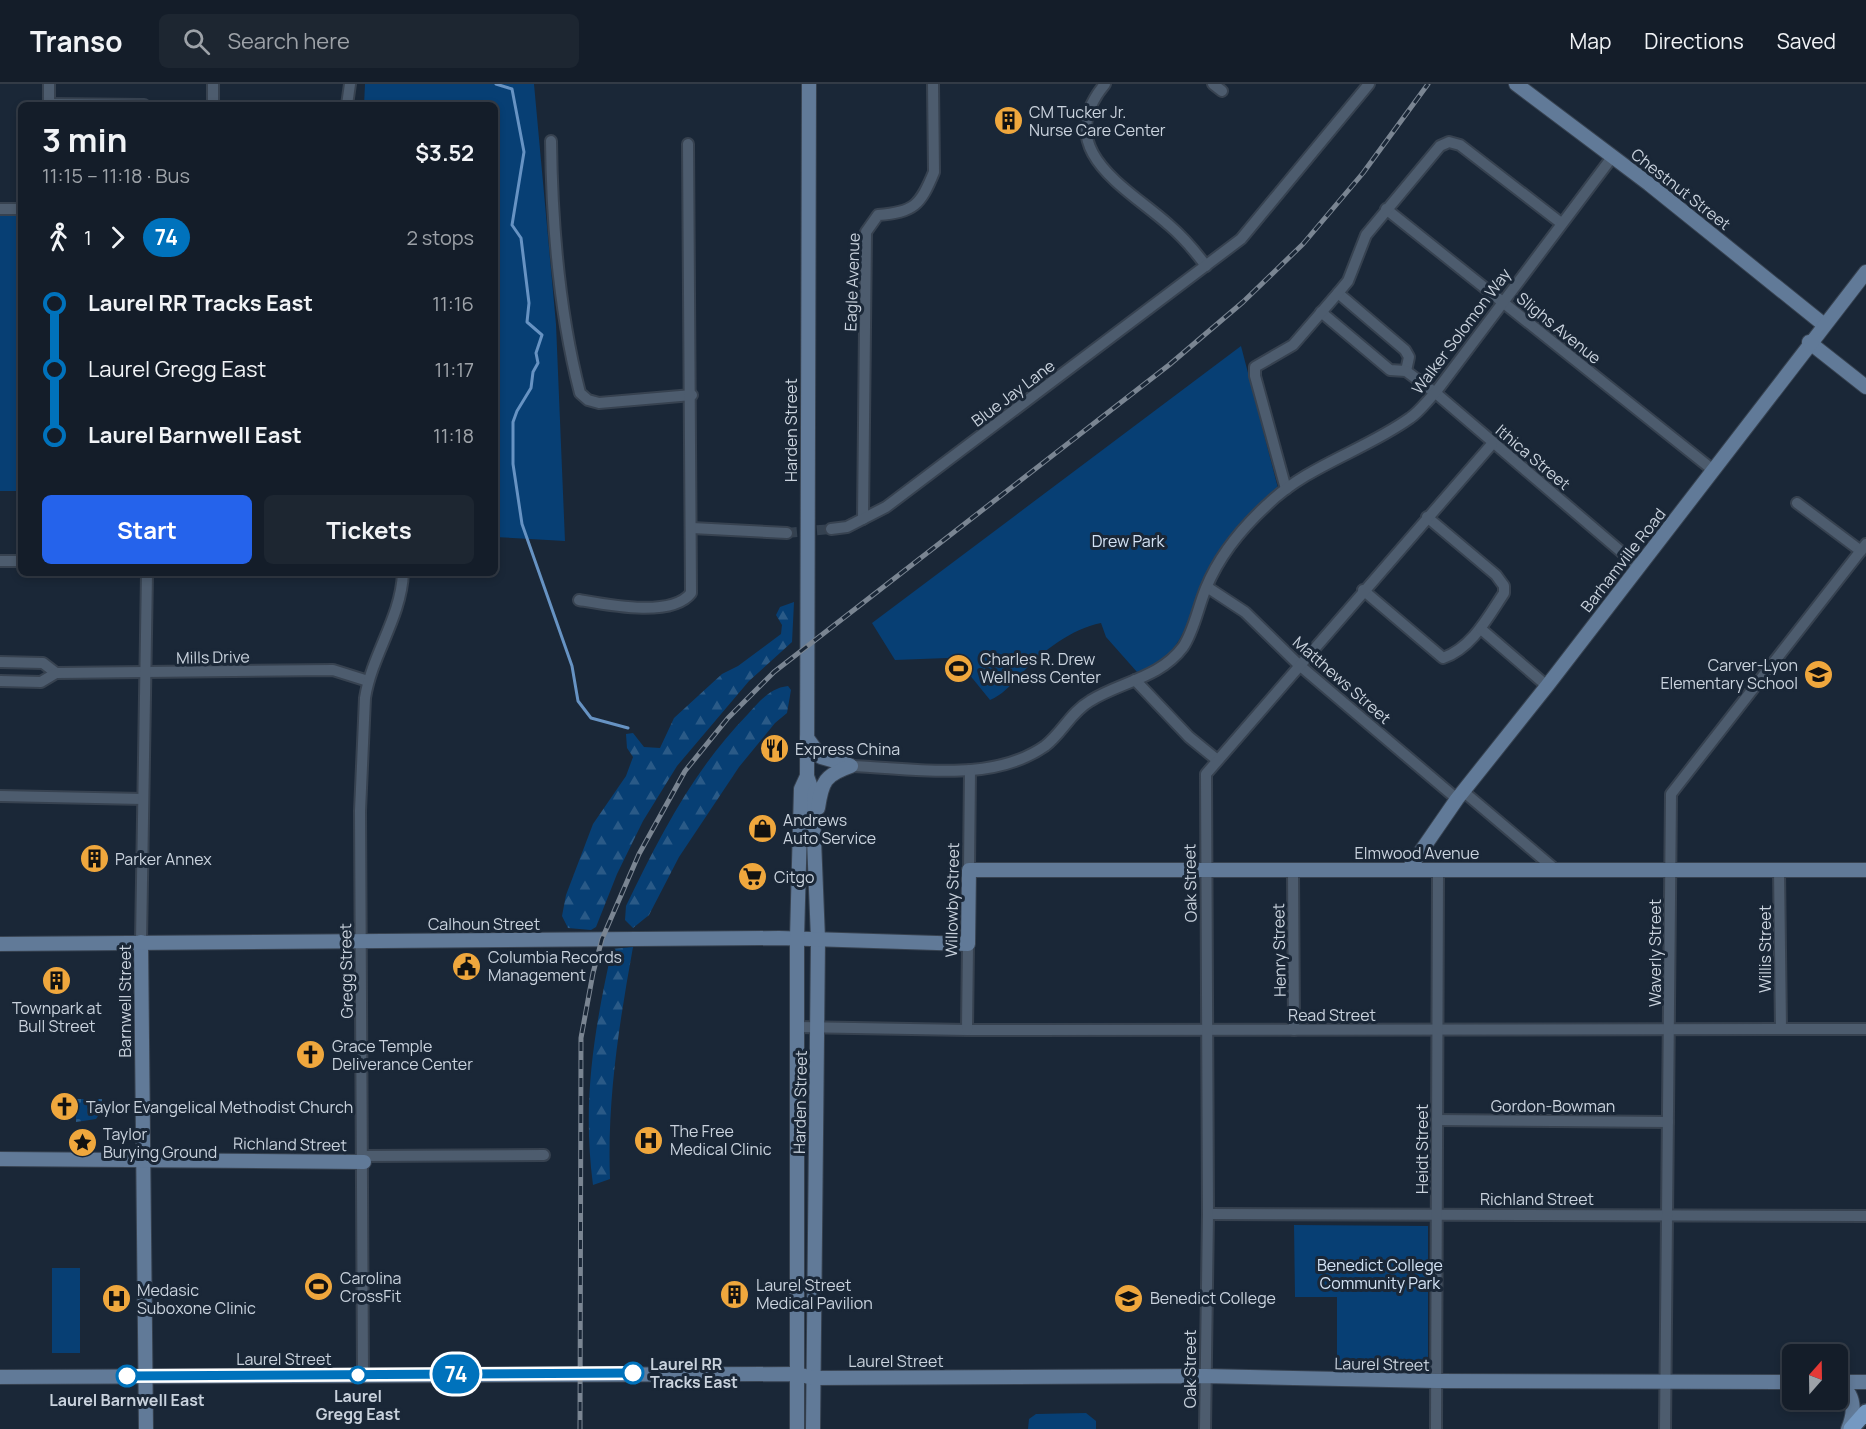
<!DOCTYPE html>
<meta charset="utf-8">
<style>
:root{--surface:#141d29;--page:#1d2631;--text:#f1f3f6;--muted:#9da2a8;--line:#333b46;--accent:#2563eb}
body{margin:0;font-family:Manrope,sans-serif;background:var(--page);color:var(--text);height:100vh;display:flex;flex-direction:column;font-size:22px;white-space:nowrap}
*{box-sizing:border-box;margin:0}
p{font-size:20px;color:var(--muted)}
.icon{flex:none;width:33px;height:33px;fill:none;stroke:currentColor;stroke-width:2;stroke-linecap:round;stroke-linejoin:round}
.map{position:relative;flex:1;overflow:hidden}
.drawer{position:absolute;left:18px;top:18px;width:480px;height:474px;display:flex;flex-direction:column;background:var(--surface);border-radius:9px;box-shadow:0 3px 9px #0003,0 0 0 2px var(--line)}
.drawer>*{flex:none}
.badge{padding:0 12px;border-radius:20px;font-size:21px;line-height:39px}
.needle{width:39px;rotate:20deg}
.tools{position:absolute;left:1782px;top:1260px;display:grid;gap:12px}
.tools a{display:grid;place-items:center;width:66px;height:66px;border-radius:9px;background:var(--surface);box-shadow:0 3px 9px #0003,0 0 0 2px var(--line);font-size:30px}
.map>.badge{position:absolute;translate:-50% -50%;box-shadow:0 0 0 3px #fff}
.legs{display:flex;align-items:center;gap:9px;height:66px;padding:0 24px;font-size:20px}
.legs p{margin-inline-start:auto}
.overview{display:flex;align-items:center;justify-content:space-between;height:102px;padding:0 24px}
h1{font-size:33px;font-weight:700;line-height:45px}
.button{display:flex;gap:12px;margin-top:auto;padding:12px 24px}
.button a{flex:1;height:69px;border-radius:9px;background:var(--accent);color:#fff;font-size:24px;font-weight:700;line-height:69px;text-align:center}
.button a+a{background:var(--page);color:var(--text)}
ul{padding:0 24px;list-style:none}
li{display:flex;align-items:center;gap:21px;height:66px;font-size:22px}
li i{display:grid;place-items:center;width:9px;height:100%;margin:0 8px;background:currentColor}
li i::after{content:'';width:15px;height:15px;margin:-8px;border:4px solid;border-radius:50%;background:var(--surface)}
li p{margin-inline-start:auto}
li:first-child i{background:linear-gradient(#0000 50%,currentColor 0)}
li:last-child i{background:linear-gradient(currentColor 50%,#0000 0)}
header{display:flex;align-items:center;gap:36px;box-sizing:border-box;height:84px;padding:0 30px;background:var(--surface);border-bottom:2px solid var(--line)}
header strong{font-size:28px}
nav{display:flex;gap:33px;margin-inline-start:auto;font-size:21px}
.search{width:420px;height:54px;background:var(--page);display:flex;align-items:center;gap:15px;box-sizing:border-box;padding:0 21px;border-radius:9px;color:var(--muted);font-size:22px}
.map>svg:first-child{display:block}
.green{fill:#073f74}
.forest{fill:url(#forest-firs)}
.cemetery{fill:url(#cemetery-stones)}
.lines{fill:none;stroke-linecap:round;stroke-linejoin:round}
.stream{stroke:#6793c3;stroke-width:3}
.street-tunnel{stroke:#344150;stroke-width:10;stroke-dasharray:10 5;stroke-linecap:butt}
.street-casing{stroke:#374250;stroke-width:14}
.secondary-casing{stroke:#374250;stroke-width:16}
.primary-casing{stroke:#374250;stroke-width:18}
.street{stroke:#4d5c6e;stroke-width:10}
.secondary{stroke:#617a98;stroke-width:14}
.primary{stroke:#7599c2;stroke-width:15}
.rail-casing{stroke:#7a8592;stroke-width:5}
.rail{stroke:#1a2737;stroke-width:3;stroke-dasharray:9;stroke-linecap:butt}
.line-1-casing{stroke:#fff;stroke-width:14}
.line-1{stroke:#0072bc;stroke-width:9}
.stop-1-dot{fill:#fff;stroke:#0072bc;stroke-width:3}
.labels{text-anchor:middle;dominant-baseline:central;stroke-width:6;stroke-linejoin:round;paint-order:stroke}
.poi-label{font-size:16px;fill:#c9d2dd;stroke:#1a2737;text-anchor:start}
.street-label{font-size:16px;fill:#c9d2dd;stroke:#1a2737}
.park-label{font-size:16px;fill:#d4e3f5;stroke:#1a2737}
.stop-label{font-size:16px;font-weight:bold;fill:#c9d2dd;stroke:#1a2737}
</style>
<header>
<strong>Transo</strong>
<div class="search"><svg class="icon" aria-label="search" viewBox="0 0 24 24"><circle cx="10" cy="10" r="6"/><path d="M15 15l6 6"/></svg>Search here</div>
<nav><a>Map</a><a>Directions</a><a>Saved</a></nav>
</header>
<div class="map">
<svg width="1866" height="1345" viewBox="0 0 1866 1345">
<defs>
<pattern id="forest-firs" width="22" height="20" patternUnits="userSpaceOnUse" patternTransform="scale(1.5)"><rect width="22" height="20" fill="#073f74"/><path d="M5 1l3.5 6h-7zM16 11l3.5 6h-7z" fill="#2a5a87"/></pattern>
<pattern id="cemetery-stones" width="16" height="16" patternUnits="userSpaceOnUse" patternTransform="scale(1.5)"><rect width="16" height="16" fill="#073f74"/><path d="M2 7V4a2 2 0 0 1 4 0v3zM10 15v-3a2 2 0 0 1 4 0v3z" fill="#2a5a87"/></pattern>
</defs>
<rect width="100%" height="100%" fill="#1a2737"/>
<g class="green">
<polygon points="365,0 534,0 556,240 565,457 495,453 495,21 364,21"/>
<rect x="0" y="131" width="21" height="276"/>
<path d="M 1241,262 L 1278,404 C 1252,427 1228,455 1210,485 C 1186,525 1190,573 1137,588 L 1106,553 L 1101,539 C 1071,545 1043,567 1022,589 C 1012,599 1004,610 990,616 L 960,579 L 947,574 L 895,576 L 872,539 Z"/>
<polygon points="1294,1141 1428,1142 1428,1284 1337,1284 1337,1213 1295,1213"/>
<rect x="52" y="1184" width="28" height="85"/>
<polygon points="1086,1329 1096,1337 1096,1345 1028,1345 1029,1335 1036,1330"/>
</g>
<g class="forest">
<polygon points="794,518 792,558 749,597 677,682 643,737 617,790 596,843 591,846 568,844 562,832 566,811 593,740 626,692 633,673 627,664 626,650 633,649 644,663 660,664 674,634 722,590 738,582 781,550 782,541 776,531 780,523"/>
<path d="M 788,602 L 791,606 L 787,629 L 775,639 L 739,683 L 679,773 L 649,831 L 633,844 L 625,836 L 626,822 C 661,750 692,688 748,630 C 760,617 770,604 788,602 Z"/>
<path d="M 633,863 C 619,940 607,1017 610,1095 L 593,1101 C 582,1017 594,947 612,865 Z"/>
</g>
<polygon class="cemetery" points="76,1015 102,1015 102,1026 96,1035 76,1038"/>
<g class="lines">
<polyline class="stream" points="496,0 512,5 524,68 512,141 521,154 529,219 527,238 542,251 536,269 538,279 533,288 531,304 517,327 513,338 513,380 522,440 572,582 578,617 591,634 628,644"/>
<polyline class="street-tunnel" points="787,449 831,445"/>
<defs>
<g id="street">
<path d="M 1105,0 C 1050,66 1128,104 1169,141 C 1183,153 1195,167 1206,182"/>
<polyline points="1213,0 1222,7"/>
<polyline points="49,20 144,21"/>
<polyline points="49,21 49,0"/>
<polyline points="213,21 213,0"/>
<polyline points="347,21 350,0"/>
<path d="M 551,57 C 552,140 559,228 580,309 L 588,316 L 599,319 L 692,311"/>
<polyline points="0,125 21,125"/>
<polyline points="1386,125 1713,386"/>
<polyline points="1338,209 1405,266 1409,273 1406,287"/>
<polyline points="1321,228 1390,286 1406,287 1438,311 1639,483"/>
<polyline points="1286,405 1255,292 1255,283 1293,261 1338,209 1348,197 1366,151 1440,62 1449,58 1460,61 1561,139"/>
<polyline points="1797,419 1861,467"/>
<path d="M 863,435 L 866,148 L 878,131 C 914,128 920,122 934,88 L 933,0"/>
<polyline points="692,444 787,449"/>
<polyline points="831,445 847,443 886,423 1241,155 1369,0"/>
<polyline points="0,477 21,477"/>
<polyline points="1207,503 1245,528 1298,580 1457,715"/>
<path d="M 1363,506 L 1443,574 C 1472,564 1488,533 1504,509 L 1504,502 L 1496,491 L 1427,433"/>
<path d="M 579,516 C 608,521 672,534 691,509 L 688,60"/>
<polyline points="1481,545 1547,602"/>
<polyline points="0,578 43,579 56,589"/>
<polyline points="1135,596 1189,653 1216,675"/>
<polyline points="0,597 41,598 56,589 333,586 368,597"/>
<path d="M 851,682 C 913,684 991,700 1045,662 C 1062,649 1071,628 1090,617 C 1120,598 1160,594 1183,563 C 1194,547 1198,523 1206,504 C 1219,472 1242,444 1267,421 C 1308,381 1364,367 1410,334 C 1419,328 1427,317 1435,309 L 1613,72"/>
<polyline points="1464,708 1556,786"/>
<polyline points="0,712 143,715"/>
<polyline points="969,786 970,686"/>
<polyline points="1293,786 1294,946"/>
<polyline points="1779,786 1781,945"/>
<polyline points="141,858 147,489"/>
<polyline points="797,943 967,946 1866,945"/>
<polyline points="967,946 968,860"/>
<polyline points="1437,1036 1668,1038"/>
<polyline points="364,1072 544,1071"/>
<polyline points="1208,1130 1866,1132"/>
<path d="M 363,1291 L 360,727 L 365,614 C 372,570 401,534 403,489"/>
<polyline points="1205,1345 1208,1130 1206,690 1492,360"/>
<polyline points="1436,1345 1438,786"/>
<polyline points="1665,1345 1671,710 1866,460"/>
</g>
<g id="secondary">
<polyline points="1516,0 1649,100 1823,240"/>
<polyline points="1809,258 1866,303"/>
<polyline points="807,654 821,673 849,681"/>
<polyline points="807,692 812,706 818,855 813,1345"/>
<path d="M 818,724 C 822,697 825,691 851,682"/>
<polyline points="1408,786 1457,715 1547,602 1866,188"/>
<polyline points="141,858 146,1345"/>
<polyline points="0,860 779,854 968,860 969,786 1866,786"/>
<polyline points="0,1075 364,1078"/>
<polyline points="0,1293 797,1290 813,1294 1205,1292 1436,1297 1792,1298"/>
<polyline points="1838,1298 1866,1298"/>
<path d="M 1838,1300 C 1856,1309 1855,1329 1848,1345"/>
<polyline points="797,1345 797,854 801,705 807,692 809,0"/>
</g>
<polyline id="primary" points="1851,1345 1866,1328"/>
</defs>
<use href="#street" class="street-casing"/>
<use href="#secondary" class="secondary-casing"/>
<use href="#primary" class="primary-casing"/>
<use href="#street" class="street"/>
<use href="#secondary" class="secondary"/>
<use href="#primary" class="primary"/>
<defs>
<polyline id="rail" points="580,1345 581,954 593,889 602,855 639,770 685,687 728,634 774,588 1169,281 1243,218 1303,160 1363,89 1428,0"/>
</defs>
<use href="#rail" class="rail-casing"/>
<use href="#rail" class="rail"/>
</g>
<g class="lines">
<defs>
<polyline id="line-1" points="127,1292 633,1289"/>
</defs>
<use href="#line-1" class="line-1-casing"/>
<use href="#line-1" class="line-1"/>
</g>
<defs>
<symbol id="building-disc" viewBox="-11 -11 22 22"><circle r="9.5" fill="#efa73d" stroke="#1a2737"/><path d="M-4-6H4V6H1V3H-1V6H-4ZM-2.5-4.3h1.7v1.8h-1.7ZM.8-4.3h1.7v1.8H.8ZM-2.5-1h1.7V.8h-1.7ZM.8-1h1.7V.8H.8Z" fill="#111"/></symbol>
<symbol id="stadium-disc" viewBox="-11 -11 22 22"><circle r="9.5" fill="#efa73d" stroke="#1a2737"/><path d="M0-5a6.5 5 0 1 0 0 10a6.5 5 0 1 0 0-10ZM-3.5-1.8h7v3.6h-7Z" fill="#111"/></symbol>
<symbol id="school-disc" viewBox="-11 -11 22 22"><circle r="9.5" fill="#efa73d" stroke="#1a2737"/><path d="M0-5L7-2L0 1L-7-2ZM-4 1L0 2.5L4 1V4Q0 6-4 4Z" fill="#111"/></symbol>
<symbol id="restaurant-disc" viewBox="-11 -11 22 22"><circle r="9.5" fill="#efa73d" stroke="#1a2737"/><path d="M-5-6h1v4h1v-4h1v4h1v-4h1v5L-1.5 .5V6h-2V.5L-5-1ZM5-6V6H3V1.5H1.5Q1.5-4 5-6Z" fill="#111"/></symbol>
<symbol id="shop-disc" viewBox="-11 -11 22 22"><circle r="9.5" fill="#efa73d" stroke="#1a2737"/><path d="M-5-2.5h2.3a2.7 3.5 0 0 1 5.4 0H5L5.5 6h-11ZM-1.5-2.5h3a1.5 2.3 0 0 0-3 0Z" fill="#111"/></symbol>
<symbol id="supermarket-disc" viewBox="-11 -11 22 22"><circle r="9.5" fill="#efa73d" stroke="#1a2737"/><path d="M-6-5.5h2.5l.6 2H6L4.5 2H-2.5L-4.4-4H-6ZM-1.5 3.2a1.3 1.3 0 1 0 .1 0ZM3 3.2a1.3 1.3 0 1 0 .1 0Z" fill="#111"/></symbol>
<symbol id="civic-disc" viewBox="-11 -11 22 22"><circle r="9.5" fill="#efa73d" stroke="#1a2737"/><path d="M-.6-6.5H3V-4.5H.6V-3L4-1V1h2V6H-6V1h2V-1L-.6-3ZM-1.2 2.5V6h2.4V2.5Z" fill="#111"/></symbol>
<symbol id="church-disc" viewBox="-11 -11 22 22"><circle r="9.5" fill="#efa73d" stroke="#1a2737"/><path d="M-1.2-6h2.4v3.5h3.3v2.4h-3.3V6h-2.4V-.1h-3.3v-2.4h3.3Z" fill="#111"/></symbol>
<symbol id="hospital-disc" viewBox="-11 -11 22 22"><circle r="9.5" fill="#efa73d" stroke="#1a2737"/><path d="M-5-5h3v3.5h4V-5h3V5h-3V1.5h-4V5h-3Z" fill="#111"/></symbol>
<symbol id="sight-disc" viewBox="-11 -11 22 22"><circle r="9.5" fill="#efa73d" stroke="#1a2737"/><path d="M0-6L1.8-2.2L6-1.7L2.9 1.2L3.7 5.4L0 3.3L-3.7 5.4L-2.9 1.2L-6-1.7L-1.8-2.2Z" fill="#111"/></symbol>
<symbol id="university-disc" viewBox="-11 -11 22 22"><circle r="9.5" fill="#efa73d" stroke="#1a2737"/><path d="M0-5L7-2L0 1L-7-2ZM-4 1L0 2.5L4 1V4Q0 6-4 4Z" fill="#111"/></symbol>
</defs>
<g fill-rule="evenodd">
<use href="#building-disc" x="992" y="20" width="33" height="33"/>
<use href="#stadium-disc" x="942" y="568" width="33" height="33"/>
<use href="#school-disc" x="1802" y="574" width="33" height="33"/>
<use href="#restaurant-disc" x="758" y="648" width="33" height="33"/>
<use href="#shop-disc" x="746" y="728" width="33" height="33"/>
<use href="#building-disc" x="78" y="758" width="33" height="33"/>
<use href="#supermarket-disc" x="736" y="776" width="33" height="33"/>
<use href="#civic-disc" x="450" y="866" width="33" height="33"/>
<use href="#building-disc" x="40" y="880" width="33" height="33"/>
<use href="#church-disc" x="294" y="954" width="33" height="33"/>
<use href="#church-disc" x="48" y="1006" width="33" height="33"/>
<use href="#hospital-disc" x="632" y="1040" width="33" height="33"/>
<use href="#sight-disc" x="66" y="1042" width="33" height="33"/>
<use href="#stadium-disc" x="302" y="1186" width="33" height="33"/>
<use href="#building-disc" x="718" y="1194" width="33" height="33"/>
<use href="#university-disc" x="1112" y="1198" width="33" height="33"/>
<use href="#hospital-disc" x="100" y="1198" width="33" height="33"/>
</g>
<g class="stop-1-dot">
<circle cx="633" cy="1289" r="10"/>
<circle cx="358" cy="1291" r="8"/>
<circle cx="127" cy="1292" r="10"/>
</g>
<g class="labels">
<g class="poi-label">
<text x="1029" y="28">CM Tucker Jr.<tspan x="1029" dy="18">Nurse Care Center</tspan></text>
<text x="980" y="575">Charles R. Drew<tspan x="980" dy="18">Wellness Center</tspan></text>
<text x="1798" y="581" text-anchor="end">Carver-Lyon<tspan x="1798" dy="18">Elementary School</tspan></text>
<text x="795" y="665">Express China</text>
<text x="783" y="736">Andrews<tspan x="783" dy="18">Auto Service</tspan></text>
<text x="115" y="775">Parker Annex</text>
<text x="774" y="793">Citgo</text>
<text x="488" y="873">Columbia Records<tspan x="488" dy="18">Management</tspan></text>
<text x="57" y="924" text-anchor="middle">Townpark at<tspan x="57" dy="18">Bull Street</tspan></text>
<text x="332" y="962">Grace Temple<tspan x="332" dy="18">Deliverance Center</tspan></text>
<text x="86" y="1023">Taylor Evangelical Methodist Church</text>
<text x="670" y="1047">The Free<tspan x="670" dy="18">Medical Clinic</tspan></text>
<text x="103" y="1050">Taylor<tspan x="103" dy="18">Burying Ground</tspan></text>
<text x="340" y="1194">Carolina<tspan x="340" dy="18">CrossFit</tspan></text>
<text x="756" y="1201">Laurel Street<tspan x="756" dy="18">Medical Pavilion</tspan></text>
<text x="137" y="1206">Medasic<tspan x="137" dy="18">Suboxone Clinic</tspan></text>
<text x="1150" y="1214">Benedict College</text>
</g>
<g class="street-label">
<text transform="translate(1681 105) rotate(38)">Chestnut Street</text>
<text transform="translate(852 198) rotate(-88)">Eagle Avenue</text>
<text transform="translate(1559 244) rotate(39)">Slighs Avenue</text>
<text transform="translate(1461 247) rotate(-53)">Walker Solomon Way</text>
<text transform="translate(1013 309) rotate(-37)">Blue Jay Lane</text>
<text transform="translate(791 346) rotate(-90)">Harden Street</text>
<text transform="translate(1533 373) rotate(40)">Ithica Street</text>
<text transform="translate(1623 476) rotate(-52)">Barhamville Road</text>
<text transform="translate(213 573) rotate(-1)">Mills Drive</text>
<text transform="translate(1342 596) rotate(41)">Matthews Street</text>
<text x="1417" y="769">Elmwood Avenue</text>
<text transform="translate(1190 799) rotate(-91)">Oak Street</text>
<text transform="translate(952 816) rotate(-89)">Willowby Street</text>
<text x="484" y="840">Calhoun Street</text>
<text transform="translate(1765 865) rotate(-90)">Willis Street</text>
<text transform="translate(1279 866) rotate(-91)">Henry Street</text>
<text transform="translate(1655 869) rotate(-90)">Waverly Street</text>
<text transform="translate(346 887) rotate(-91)">Gregg Street</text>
<text transform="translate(125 917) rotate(-90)">Barnwell Street</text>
<text x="1332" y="931">Read Street</text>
<text transform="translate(800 1018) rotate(-89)">Harden Street</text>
<text x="1553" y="1022">Gordon-Bowman</text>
<text transform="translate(290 1060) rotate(1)">Richland Street</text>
<text transform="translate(1422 1065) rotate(-90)">Heidt Street</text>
<text x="1537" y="1115">Richland Street</text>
<text x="284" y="1275">Laurel Street</text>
<text x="896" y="1277">Laurel Street</text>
<text transform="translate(1382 1280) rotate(1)">Laurel Street</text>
<text transform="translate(1190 1285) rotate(-90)">Oak Street</text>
</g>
<g class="park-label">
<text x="1128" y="457">Drew Park</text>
<text x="1380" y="1181">Benedict College<tspan x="1380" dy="18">Community Park</tspan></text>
</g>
<g class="stop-label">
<text x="650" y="1280" text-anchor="start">Laurel RR<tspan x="650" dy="18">Tracks East</tspan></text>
<text x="358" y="1312">Laurel<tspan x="358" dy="18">Gregg East</tspan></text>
<text x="127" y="1316">Laurel Barnwell East</text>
</g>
</g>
</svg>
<div class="tools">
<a><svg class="needle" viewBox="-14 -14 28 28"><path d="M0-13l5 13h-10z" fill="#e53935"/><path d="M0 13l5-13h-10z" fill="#9da2a8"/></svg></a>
</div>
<b class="badge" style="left:456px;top:1290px;background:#0072bc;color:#fff">74</b>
<section class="drawer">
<div class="overview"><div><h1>3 min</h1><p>11:15 – 11:18 · Bus</p></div><b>$3.52</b></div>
<div class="legs"><svg class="icon" aria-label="walk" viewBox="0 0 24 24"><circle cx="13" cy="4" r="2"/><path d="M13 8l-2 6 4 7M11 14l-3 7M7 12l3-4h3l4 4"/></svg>1<svg class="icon" aria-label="forward" viewBox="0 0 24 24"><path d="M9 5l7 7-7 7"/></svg><b class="badge" style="background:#0072bc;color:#fff">74</b><p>2 stops</p></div>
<ul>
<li><i style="color:#0072bc"></i><b>Laurel RR Tracks East</b><p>11:16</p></li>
<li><i style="color:#0072bc"></i><span>Laurel Gregg East</span><p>11:17</p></li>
<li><i style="color:#0072bc"></i><b>Laurel Barnwell East</b><p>11:18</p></li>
</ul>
<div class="button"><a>Start</a><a>Tickets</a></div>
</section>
</div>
